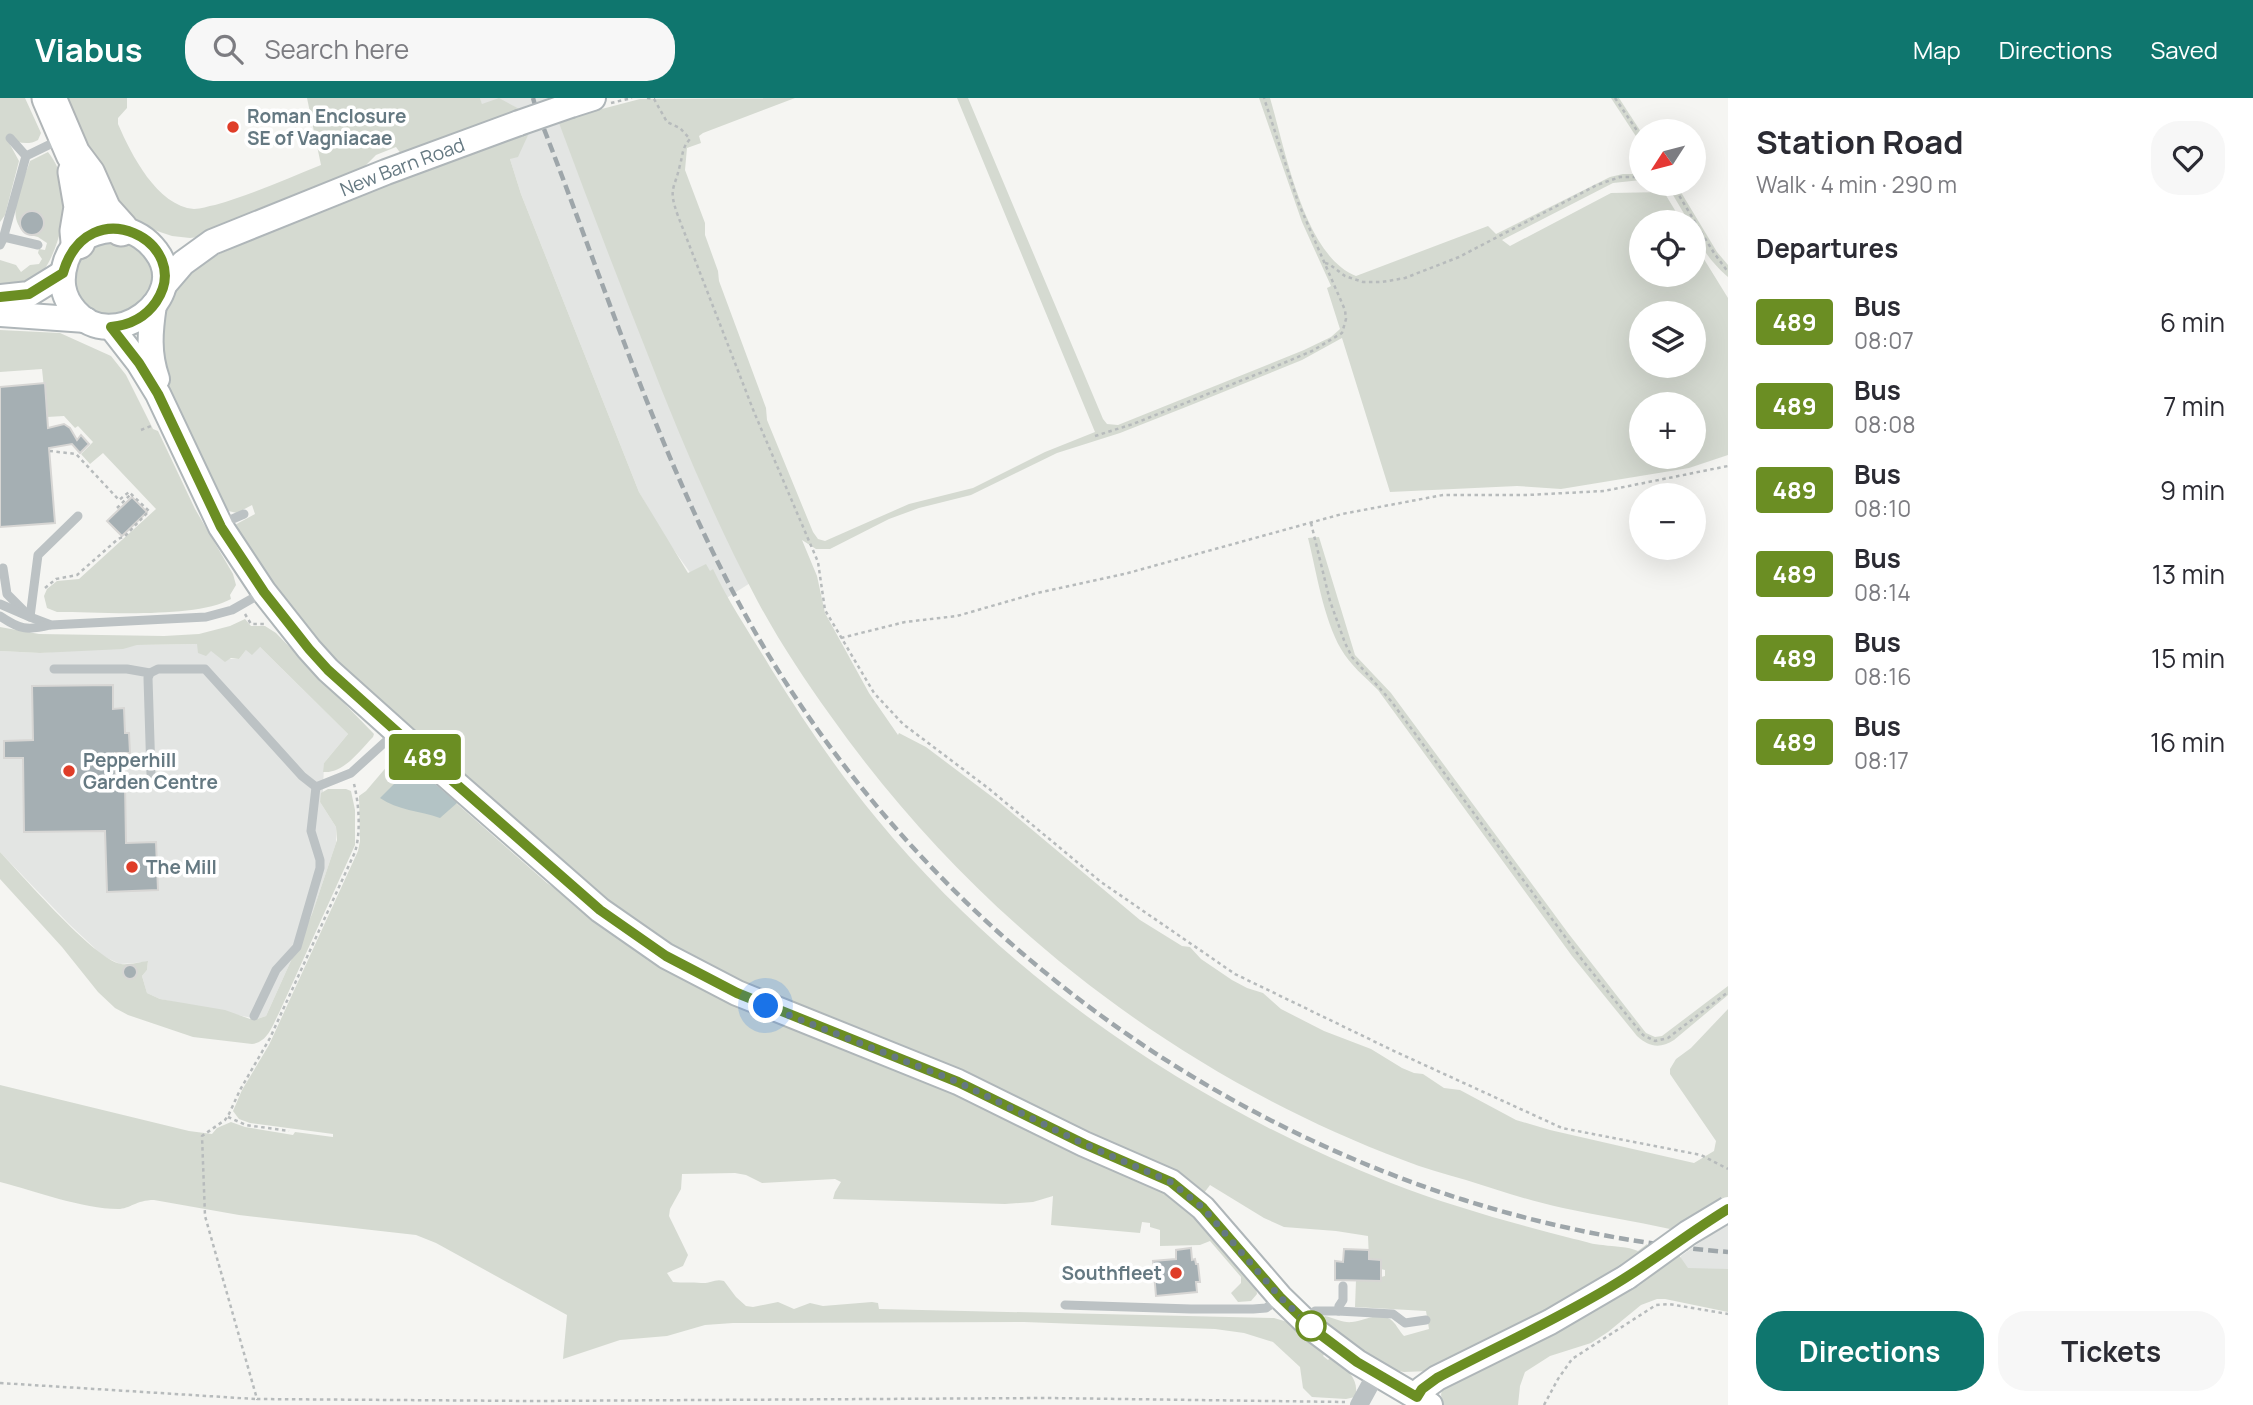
<!DOCTYPE html>
<meta charset="utf-8">
<style>
:root{--surface:#fff;--page:#f7f7f7;--text:#2b2b33;--muted:#7c7c81;--accent:#0f766e}
body{margin:0;font-family:Manrope,sans-serif;background:var(--page);color:var(--text);height:100vh;display:flex;flex-direction:column;font-size:26px;white-space:nowrap}
*{box-sizing:border-box;margin:0}
p{font-size:23px;color:var(--muted)}
.icon{flex:none;width:38px;height:38px;fill:none;stroke:currentColor;stroke-width:2;stroke-linecap:round;stroke-linejoin:round}
.map{position:relative;flex:1;overflow:hidden}
.side{display:flex;flex-direction:column;background:var(--surface);width:525px}
.side>*{flex:none}
.badge{padding:0 14px;border-radius:5px;font-size:24px;line-height:46px}
.needle{width:46px;rotate:234deg}
.tools{position:absolute;left:1629px;top:21px;display:grid;gap:14px}
.tools a{display:grid;place-items:center;width:77px;height:77px;border-radius:50%;background:var(--surface);box-shadow:0 7px 28px #0002;font-size:35px}
.you{position:absolute;width:35px;height:35px;margin:-18px;border:5px solid #fff;border-radius:50%;background:#1a73e8;box-shadow:0 0 0 10px #1a73e833}
.map>.badge{position:absolute;translate:-50% -50%;box-shadow:0 0 0 4px #fff}
h2{padding:0 28px;font-size:26px;line-height:63px}
.round{display:grid;place-items:center;flex:none;width:74px;height:74px;border-radius:28px;background:var(--page)}
.headline{display:flex;align-items:center;justify-content:space-between;height:119px;padding:0 28px}
h1{font-size:33px;font-weight:700;line-height:52px}
.primary-button{display:flex;gap:14px;margin-top:auto;padding:14px 28px}
.primary-button a{flex:1;height:80px;border-radius:28px;background:var(--accent);color:#fff;font-size:28px;font-weight:700;line-height:80px;text-align:center}
.primary-button a+a{background:var(--page);color:var(--text)}
ul{padding:0;list-style:none}
li{display:flex;align-items:center;gap:21px;height:84px;padding:0 28px}
li div{flex:1}
li b{display:block;font-size:26px}
li em{font-style:normal}
li .badge{min-width:77px;font-weight:700;text-align:center}
header{display:flex;align-items:center;gap:42px;box-sizing:border-box;height:98px;padding:0 35px;background:var(--accent);color:#fff}
header strong{font-size:33px}
nav{display:flex;gap:38px;margin-inline-start:auto;font-size:24px}
.search{width:490px;height:63px;background:var(--page);display:flex;align-items:center;gap:18px;box-sizing:border-box;padding:0 24px;border-radius:28px;color:var(--muted);font-size:26px}
main{display:flex;flex:1;min-height:0}
.map>svg:first-child{display:block}
.built{fill:#e3e5e3}
.green{fill:#d5dad1;fill-rule:evenodd}
.water{fill:#b3c3c5}
.building{fill:#a5afb3;stroke:#d7d6d4;stroke-width:2}
.lines{fill:none;stroke-linecap:round;stroke-linejoin:round}
.secondary-casing{stroke:#afb6b9;stroke-width:28}
.highway-casing{stroke:#b0b5b7;stroke-width:37}
.path{stroke:#b7bbbc;stroke-width:2.5;stroke-dasharray:3.5 3.5;stroke-linecap:butt}
.lane{stroke:#bcc2c4;stroke-width:9}
.street{stroke:#bcc2c4;stroke-width:18}
.secondary{stroke:#fff;stroke-width:24}
.highway{stroke:#fff;stroke-width:33}
.rail{stroke:#9ea6aa;stroke-width:4.5;stroke-dasharray:10 5;stroke-linecap:butt}
.secondary-bridge-casing{stroke:#afb6b9;stroke-width:28;stroke-linecap:butt}
.secondary-bridge{stroke:#fff;stroke-width:24}
.line-casing{stroke:#fff;stroke-width:16}
.line{stroke:#6b8e23;stroke-width:10}
.walk{stroke:#657982;stroke-width:7;stroke-dasharray:0 12.6}
.poi-dot{fill:#df3d28;stroke:#fff;stroke-width:2.5}
.stop-dot{fill:#fff;stroke:#6b8e23;stroke-width:3.5}
.labels{text-anchor:middle;dominant-baseline:central;stroke-width:7;stroke-linejoin:round;paint-order:stroke}
.poi-label{font-size:19px;font-weight:bold;fill:#657982;stroke:#fff;text-anchor:start}
.street-label{font-size:19px;fill:#657982;stroke:#fff}
</style>
<header>
<strong>Viabus</strong>
<div class="search"><svg class="icon" aria-label="search" viewBox="0 0 24 24"><circle cx="10" cy="10" r="6"/><path d="M15 15l6 6"/></svg>Search here</div>
<nav><a>Map</a><a>Directions</a><a>Saved</a></nav>
</header>
<main>
<div class="map">
<svg width="1728" height="1307" viewBox="0 0 1728 1307">
<rect width="100%" height="100%" fill="#f5f5f2"/>
<g class="built">
<polygon points="480,0 554,0 552,3 777,468 714,508 666,441 639,394 521,96 510,61 529,35 523,13 482,7"/>
<polygon points="197,546 228,561 239,561 246,552 260,549 348,636 324,665 323,694 320,704 336,729 336,745 312,816 266,918 257,921 160,901 147,895 142,878 147,872 148,864 120,866 103,858 68,825 0,754 0,553 40,555 137,547"/>
<polygon points="1728,1124 1728,1209 1682,1200 1681,1158"/>
</g>
<g class="green">
<path d="M 0,0 L 25,0 L 41,35 L 38,42 C 27,48 19,44 7,41 L 19,63 L 5,117 L 0,124 Z"/>
<path d="M 65,0 L 127,0 L 127,10 L 118,20 L 118,26 C 131,56 157,108 194,111 C 201,111 208,108 215,107 C 251,97 286,81 321,67 L 307,0 L 480,0 L 482,6 L 499,0 L 523,13 L 401,56 L 396,49 L 376,57 L 362,71 L 207,138 L 190,140 L 172,138 L 145,129 L 112,109 Z"/>
<path d="M 795,0 L 703,35 L 699,38 L 701,45 L 687,50 L 685,72 L 705,125 L 705,137 L 718,173 L 719,183 L 766,310 L 767,322 L 813,434 L 818,441 L 825,443 L 909,406 L 973,390 L 1045,354 L 1095,334 L 957,0 L 968,0 L 1103,321 L 1107,326 L 1118,327 L 1304,252 L 1331,239 L 1340,231 L 1327,190 L 1331,188 L 1302,124 L 1259,0 L 1270,0 C 1285,50 1304,158 1356,178 L 1488,128 L 1496,136 L 1610,79 L 1623,76 L 1641,76 L 1641,82 L 1613,85 L 1502,142 L 1510,148 L 1611,95 L 1664,94 L 1682,124 L 1642,124 L 1642,177 L 1694,177 L 1694,145 L 1728,200 L 1728,357 L 1689,370 L 1561,391 L 1517,388 L 1390,394 L 1342,240 L 1302,262 L 1191,307 L 1120,335 L 1057,355 L 971,397 L 919,410 L 889,421 L 830,451 L 816,451 L 802,442 L 817,478 L 825,515 L 869,595 L 898,637 L 899,635 L 926,649 L 999,704 L 1140,822 L 1182,848 L 1190,849 L 1201,861 L 1232,882 L 1247,890 L 1263,895 L 1281,911 L 1324,933 L 1371,951 L 1402,970 L 1414,975 L 1423,976 L 1444,990 L 1460,992 L 1516,1022 L 1550,1032 L 1694,1065 L 1714,1053 L 1716,1043 L 1670,976 L 1670,971 L 1676,961 L 1691,950 L 1728,911 L 1728,1102 L 1685,1126 L 1679,1127 L 1670,1131 C 1635,1123 1599,1118 1563,1110 C 1530,1103 1498,1092 1466,1082 C 1445,1076 1423,1070 1403,1062 C 1172,975 972,818 830,617 C 804,581 779,543 758,504 C 715,423 679,337 646,252 C 616,176 587,101 559,25 L 575,18 L 640,1 ZM 1642,215 L 1694,215 L 1694,268 L 1642,268 ZM 1642,306 L 1694,306 L 1694,359 L 1642,359 Z"/>
<polygon points="1611,0 1619,0 1641,34 1641,46"/>
<path d="M 529,35 L 518,59 L 510,61 L 521,96 L 639,394 L 688,475 L 706,466 L 710,473 L 713,471 C 729,505 751,537 770,569 C 803,622 837,673 877,721 C 1011,884 1195,1008 1391,1085 C 1450,1108 1512,1125 1574,1141 C 1584,1143 1594,1147 1603,1147 C 1615,1149 1627,1148 1638,1153 L 1647,1146 L 1650,1149 L 1604,1184 L 1430,1273 L 1404,1274 L 1385,1270 L 1319,1224 L 1325,1218 C 1334,1220 1343,1225 1352,1224 C 1365,1223 1377,1214 1390,1221 C 1396,1225 1399,1233 1404,1238 L 1429,1231 L 1426,1213 L 1355,1209 L 1356,1182 L 1380,1183 L 1381,1179 L 1385,1178 L 1385,1172 L 1381,1171 L 1381,1162 L 1369,1161 L 1368,1138 L 1336,1133 L 1284,1129 L 1264,1120 L 1210,1087 L 1201,1099 L 650,843 L 345,572 L 292,514 L 233,428 L 255,416 L 252,407 L 237,415 L 224,412 L 168,301 L 157,231 L 179,180 L 221,155 L 398,81 Z"/>
<path d="M 48,54 C 55,63 62,77 64,88 C 70,110 54,173 32,183 C 24,187 9,187 0,187 L 0,162 L 16,167 L 21,174 L 30,167 L 39,166 L 42,161 L 38,155 L 39,151 L 45,152 L 47,145 L 38,139 L 30,137 L 41,133 L 44,127 L 42,120 L 33,113 L 25,115 L 20,122 L 23,133 C 5,116 24,82 30,63 Z"/>
<path d="M 1659,86 L 1676,86 L 1717,154 L 1728,167 L 1728,179 C 1714,167 1694,144 1694,124 L 1689,124 L 1670,92 Z"/>
<circle cx="113" cy="179" r="39"/>
<path d="M 0,232 L 60,235 L 111,258 L 126,277 L 153,331 L 158,333 L 195,411 L 233,476 L 236,487 L 230,497 L 231,501 C 195,521 100,514 57,514 L 47,510 L 44,498 L 47,491 L 57,483 L 79,481 L 156,411 L 103,355 L 90,366 L 81,356 L 93,344 L 78,328 L 75,330 L 64,318 L 47,319 L 42,271 L 0,274 Z"/>
<path d="M 1319,439 L 1355,557 L 1391,595 L 1568,835 L 1646,935 L 1655,939 L 1662,938 L 1728,888 L 1728,897 L 1674,942 C 1660,951 1649,949 1637,938 L 1572,858 L 1378,592 C 1365,579 1350,567 1341,551 C 1323,519 1317,476 1308,440 Z"/>
<path d="M 245,521 L 251,528 L 265,528 L 276,535 L 374,636 L 373,639 C 360,652 344,676 323,674 L 324,665 L 348,636 L 260,549 L 252,557 L 246,552 L 239,561 L 231,560 L 225,564 L 211,553 L 206,558 L 198,555 L 197,546 L 137,547 L 123,551 L 40,555 L 0,553 L 0,529 L 39,536 L 164,538 L 199,536 L 230,528 Z"/>
<path d="M 395,659 L 401,659 L 413,667 L 547,785 L 626,838 L 1169,1089 L 1255,1182 L 1257,1196 L 1251,1203 L 1238,1204 L 1231,1195 L 1241,1185 L 1241,1179 L 1210,1143 L 1200,1147 L 1160,1148 L 1160,1132 L 1150,1129 L 1150,1125 L 1142,1124 L 1140,1135 L 1051,1127 L 1053,1098 L 1033,1104 L 1005,1106 L 833,1101 L 835,1094 L 841,1084 L 835,1081 L 762,1085 L 746,1077 L 735,1075 L 682,1076 L 681,1091 L 670,1111 L 669,1118 L 688,1157 L 683,1168 L 667,1175 L 673,1184 C 682,1185 692,1184 701,1185 C 710,1186 715,1180 724,1183 L 736,1199 L 746,1208 L 753,1209 L 778,1204 L 794,1211 L 810,1205 L 823,1208 L 872,1204 L 878,1205 L 879,1211 L 1274,1220 L 1291,1225 L 1325,1255 L 1323,1258 L 1328,1262 L 1330,1260 L 1335,1264 L 1339,1262 C 1348,1273 1360,1283 1355,1299 L 1346,1301 L 1312,1299 L 1303,1290 L 1300,1269 L 1273,1244 L 1244,1235 L 1215,1231 L 1024,1224 L 733,1225 L 705,1227 L 667,1238 L 620,1242 L 563,1261 L 567,1217 L 436,1145 L 416,1137 L 239,1117 L 154,1102 C 136,1102 130,1111 118,1111 C 83,1111 35,1093 0,1084 L 0,987 L 189,1033 L 212,1036 L 217,1030 L 231,1024 L 245,1029 L 293,1037 L 295,1034 L 333,1039 L 333,1036 L 250,1025 L 239,1021 L 233,1013 L 242,992 L 269,947 L 358,753 L 360,743 L 359,698 L 366,693 Z"/>
<path d="M 328,691 L 346,691 L 351,693 L 355,712 L 355,747 L 279,915 C 272,928 268,944 252,946 L 193,939 L 128,917 L 115,910 L 98,894 L 62,849 L 0,781 L 0,754 C 22,777 94,861 121,866 C 129,867 140,864 148,863 L 147,872 L 142,878 L 147,895 L 160,901 L 225,912 L 250,921 L 257,921 L 266,918 L 312,816 L 337,742 L 336,729 L 320,704 L 321,695 Z"/>
<polygon points="1679,1157 1688,1170 1728,1171 1728,1214 1665,1201 1657,1201 1641,1207 1608,1234 1591,1245 1550,1258 1525,1274 1520,1288 1518,1307 1444,1307 1441,1297 1442,1291"/>
</g>
<path class="water" d="M 413,667 L 457,705 L 440,720 C 420,713 397,712 380,700 Z"/>
<g class="building">
<circle cx="32" cy="125" r="12"/>
<polygon points="45,285 48,330 64,326 70,330 77,342 81,337 89,346 80,355 72,346 49,350 55,425 0,429 0,289"/>
<polygon points="132,399 147,414 122,438 107,423"/>
<polygon points="113,587 113,611 124,610 125,635 129,635 130,655 115,655 116,685 125,685 126,745 156,744 158,792 107,794 105,733 24,734 23,660 4,660 4,643 33,642 32,588"/>
<circle cx="130" cy="874" r="7"/>
<polygon points="1191,1150 1192,1162 1195,1161 1196,1166 1198,1166 1200,1184 1196,1184 1197,1194 1156,1198 1153,1163 1176,1161 1176,1152"/>
<polygon points="1344,1151 1369,1152 1369,1161 1381,1162 1381,1183 1335,1182 1335,1163 1343,1164"/>
</g>
<g class="lines">
<defs>
<g id="secondary">
<polyline points="571,7 593,0"/>
<path d="M 121,131 C 137,134 147,141 156,153 C 192,200 112,257 75,213 C 62,198 60,182 66,163 C 74,138 98,132 121,131 Z"/>
<path id="s1" d="M 165,186 L 183,165 L 212,144 L 386,74 L 519,25"/>
<polyline points="0,199 29,196 63,175"/>
<path d="M 154,207 C 150,233 148,255 157,281"/>
<polyline points="0,216 86,222"/>
<polyline points="111,229 139,265 158,296 221,429 264,494 309,551 328,572 415,650 600,812 666,858 737,895 958,984 1084,1046 1171,1084 1203,1110 1280,1199 1313,1231 1357,1264 1430,1307"/>
<polyline points="1417,1299 1422,1291 1437,1280 1550,1224 1627,1179"/>
</g>
<g id="highway">
<polyline points="49,0 73,56 88,76 104,112 121,131"/>
<polyline points="75,74 81,109 77,133 78,144"/>
</g>
</defs>
<use href="#secondary" class="secondary-casing"/>
<use href="#highway" class="highway-casing"/>
<g class="path">
<path d="M 647,0 L 654,1 L 667,24 L 680,30 L 690,41 C 682,50 683,56 680,67 C 674,93 668,90 678,118 L 754,314 L 818,464 L 825,512 L 874,595 L 903,626 L 988,690 L 1101,784 L 1235,876 L 1394,953 L 1562,1030 L 1701,1057 L 1728,1071"/>
<polyline points="1615,0 1642,40"/>
<polyline points="611,5 632,0"/>
<polyline points="1672,86 1714,155 1728,174"/>
<polyline points="1325,165 1329,166 1345,178 1363,184 1382,184 1405,180 1459,159 1597,87 1620,79 1642,79"/>
<polyline points="141,332 151,328"/>
<polyline points="1095,338 1133,326 1260,275 1312,253 1342,235 1346,221 1345,212 1298,104 1264,0"/>
<polyline points="117,410 131,396"/>
<polyline points="1311,425 1330,503 1345,545 1352,559 1391,603 1583,863 1643,937 1655,943 1668,940 1728,894"/>
<polyline points="45,490 56,481 77,477 118,441 125,438 149,413 129,394 119,402 76,356 50,353"/>
<polyline points="245,516 251,526 264,526"/>
<polyline points="841,540 905,524 957,518 1037,495 1128,475 1342,416 1443,397 1527,397 1604,393 1728,368"/>
<path d="M 354,686 C 359,706 361,734 355,754 L 270,940 L 240,992 L 229,1016 L 225,1022 L 202,1038 L 205,1118 L 257,1301 L 533,1303 L 1047,1300 L 1345,1304"/>
<polyline points="228,1019 246,1027 289,1033"/>
<polyline points="0,1285 255,1301"/>
<polyline points="1544,1307 1558,1281 1572,1261 1656,1207 1669,1206 1728,1216"/>
</g>
<g class="lane">
<polyline points="10,40 26,58"/>
<polyline points="4,139 38,147"/>
<polyline points="0,147 3,141 26,58 61,41"/>
<polyline points="221,426 244,416"/>
<polyline points="3,470 7,496 30,519 51,527 206,519 232,512 262,495"/>
<polyline points="0,506 30,519 38,457 78,418"/>
<path d="M 0,518 C 19,531 27,533 50,527"/>
<polyline points="54,571 127,571 150,575"/>
<polyline points="151,676 148,580 150,575 158,571 205,571 302,678 316,689 351,675 395,635"/>
<polyline points="254,918 276,872 297,849 320,770 320,762 311,733 316,689"/>
<polyline points="1065,1207 1191,1211 1253,1211 1266,1210 1279,1201"/>
<polyline points="1338,1213 1393,1216 1405,1225 1426,1222"/>
<polyline points="1306,1220 1315,1213 1338,1213 1339,1208 1343,1202 1343,1188"/>
</g>
<polyline class="street" points="1359,1307 1376,1276"/>
<use href="#secondary" class="secondary"/>
<use href="#highway" class="highway"/>
<g class="rail">
<polyline points="533,0 535,7"/>
<path d="M 544,31 C 606,191 659,357 741,509 C 937,870 1318,1121 1728,1154"/>
</g>
<defs>
<g id="secondary-bridge">
<polyline points="519,25 571,7"/>
<polyline points="1627,1179 1688,1135 1728,1111"/>
</g>
</defs>
<use href="#secondary-bridge" class="secondary-bridge-casing"/>
<use href="#secondary-bridge" class="secondary-bridge"/>
</g>
<g class="lines">
<defs>
<path id="line" d="M 0,199 L 29,196 L 63,175 C 88,89 196,145 156,204 C 145,220 130,227 111,229 L 139,265 L 158,296 L 221,429 L 264,494 L 309,551 L 328,572 L 415,650 L 600,812 L 666,858 L 737,895 L 958,984 L 1084,1046 L 1171,1084 L 1203,1110 L 1280,1199 L 1313,1231 L 1357,1264 L 1417,1299 L 1422,1291 L 1437,1280 C 1497,1248 1559,1221 1617,1185 C 1655,1162 1690,1134 1728,1111"/>
</defs>
<use href="#line" class="line-casing"/>
<use href="#line" class="line"/>
<polyline class="walk" points="766,908 958,984 1084,1046 1171,1084 1203,1110 1280,1199 1313,1231 1311,1228"/>
</g>
<g class="poi-dot">
<circle cx="233" cy="29" r="7"/>
<circle cx="69" cy="673" r="7"/>
<circle cx="132" cy="769" r="7"/>
<circle cx="1176" cy="1175" r="7"/>
</g>
<circle class="stop-dot" cx="1311" cy="1228" r="14"/>
<g class="labels">
<g class="poi-label">
<text x="247" y="18">Roman Enclosure<tspan x="247" dy="22">SE of Vagniacae</tspan></text>
<text x="83" y="662">Pepperhill<tspan x="83" dy="22">Garden Centre</tspan></text>
<text x="146" y="769">The Mill</text>
<text x="1162" y="1175" text-anchor="end">Southfleet</text>
</g>
<g class="street-label">
<text stroke="none"><textPath href="#s1" startOffset="268">New Barn Road</textPath></text>
</g>
</g>
</svg>
<div class="tools">
<a><svg class="needle" viewBox="-14 -14 28 28"><path d="M0-13l5 13h-10z" fill="#e53935"/><path d="M0 13l5-13h-10z" fill="#7c7c81"/></svg></a>
<a><svg class="icon" aria-label="locate" viewBox="0 0 24 24"><circle cx="12" cy="12" r="6"/><path d="M12 2v4M12 18v4M2 12h4M18 12h4"/></svg></a>
<a><svg class="icon" aria-label="layers" viewBox="0 0 24 24"><path d="M12 4l9 5-9 5-9-5zM3 14l9 5 9-5"/></svg></a>
<a>+</a>
<a>−</a>
</div>
<div class="you" style="left:766px;top:908px"></div>
<b class="badge" style="left:425px;top:659px;background:#6b8e23;color:#fff">489</b>
</div>
<section class="side">
<div class="headline"><div><h1>Station Road</h1><p>Walk · 4 min · 290 m</p></div><a class="round"><svg class="icon" aria-label="heart" viewBox="0 0 24 24"><path d="M12 20l-8-8c-3-5 5-10 8-4 3-6 11-1 8 4z"/></svg></a></div>
<h2>Departures</h2>
<ul>
<li><span class="badge" style="background:#6b8e23;color:#fff">489</span><div><b>Bus</b><p>08:07</p></div><em>6 min</em></li>
<li><span class="badge" style="background:#6b8e23;color:#fff">489</span><div><b>Bus</b><p>08:08</p></div><em>7 min</em></li>
<li><span class="badge" style="background:#6b8e23;color:#fff">489</span><div><b>Bus</b><p>08:10</p></div><em>9 min</em></li>
<li><span class="badge" style="background:#6b8e23;color:#fff">489</span><div><b>Bus</b><p>08:14</p></div><em>13 min</em></li>
<li><span class="badge" style="background:#6b8e23;color:#fff">489</span><div><b>Bus</b><p>08:16</p></div><em>15 min</em></li>
<li><span class="badge" style="background:#6b8e23;color:#fff">489</span><div><b>Bus</b><p>08:17</p></div><em>16 min</em></li>
</ul>
<div class="primary-button"><a>Directions</a><a>Tickets</a></div>
</section>
</main>
